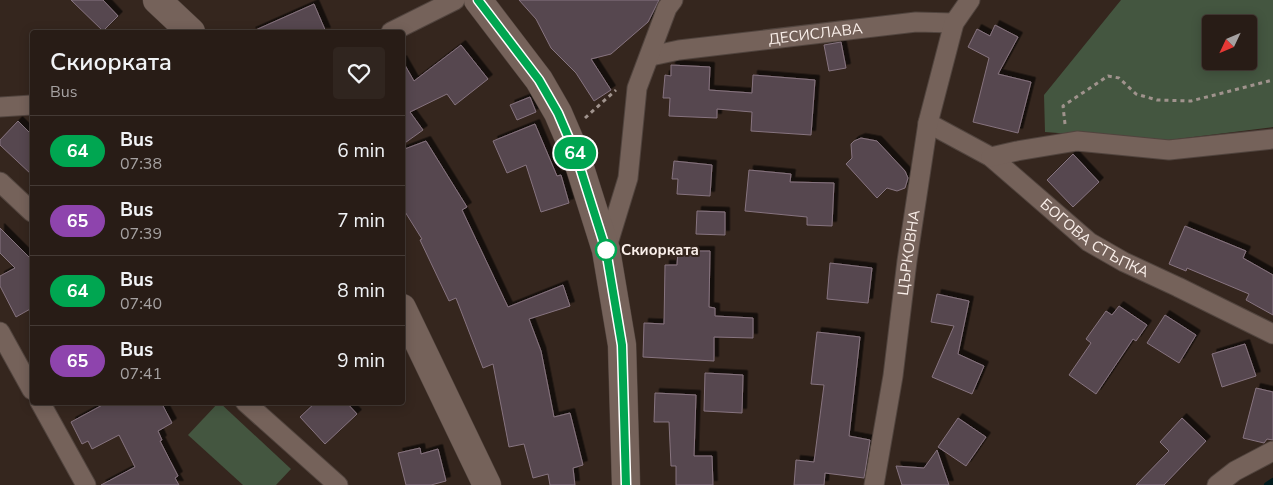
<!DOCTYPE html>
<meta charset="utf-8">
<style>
:root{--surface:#281c16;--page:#30251f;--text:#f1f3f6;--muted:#a5a1a1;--line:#443a35}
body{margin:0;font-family:"Nunito Sans",sans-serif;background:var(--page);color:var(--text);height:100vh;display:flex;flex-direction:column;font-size:19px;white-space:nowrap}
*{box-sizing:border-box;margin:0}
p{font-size:16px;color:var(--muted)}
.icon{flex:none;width:28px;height:28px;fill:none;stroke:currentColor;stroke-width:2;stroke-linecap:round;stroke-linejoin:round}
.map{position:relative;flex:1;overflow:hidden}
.side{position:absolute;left:30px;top:30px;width:375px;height:375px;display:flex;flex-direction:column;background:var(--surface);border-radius:5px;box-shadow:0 2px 12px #0003,0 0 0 1px var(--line)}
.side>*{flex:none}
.badge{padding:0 10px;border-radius:16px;font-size:18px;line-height:32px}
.needle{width:32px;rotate:226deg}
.controls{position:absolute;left:1202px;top:15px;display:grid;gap:10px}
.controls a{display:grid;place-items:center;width:55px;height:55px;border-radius:5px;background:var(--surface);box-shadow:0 2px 12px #0003,0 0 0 1px var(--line);font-size:25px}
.map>.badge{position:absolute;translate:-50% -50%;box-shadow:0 0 0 2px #fff}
.round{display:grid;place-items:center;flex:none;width:52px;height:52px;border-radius:5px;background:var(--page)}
.head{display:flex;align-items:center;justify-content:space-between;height:85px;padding:0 20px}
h1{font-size:24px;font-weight:600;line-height:38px}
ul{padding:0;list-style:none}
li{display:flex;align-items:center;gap:15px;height:70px;padding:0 20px;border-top:1px solid var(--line)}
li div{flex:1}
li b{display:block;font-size:19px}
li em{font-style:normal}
li .badge{min-width:55px;font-weight:700;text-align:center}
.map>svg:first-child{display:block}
.green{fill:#445640;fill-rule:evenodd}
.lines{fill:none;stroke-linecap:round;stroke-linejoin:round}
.stream{stroke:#011b1d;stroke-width:6}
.building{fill:#574650;stroke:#86747f;filter:url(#shadow)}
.minor-casing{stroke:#51443e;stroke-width:21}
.secondary-casing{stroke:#51443e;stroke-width:29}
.path{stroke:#a0938d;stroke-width:3;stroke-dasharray:4 4;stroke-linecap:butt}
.minor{stroke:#75625a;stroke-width:19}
.secondary{stroke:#75625a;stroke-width:28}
.line-casing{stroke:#fff;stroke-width:11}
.line{stroke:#00a651;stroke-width:8}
.stop-dot{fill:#fff;stroke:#00a651;stroke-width:2.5}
.labels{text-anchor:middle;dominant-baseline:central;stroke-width:4;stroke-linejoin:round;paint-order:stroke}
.street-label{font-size:15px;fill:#faefea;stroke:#35261e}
.stop-label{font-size:15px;font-weight:bold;fill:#faefea;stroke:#35261e;text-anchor:start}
</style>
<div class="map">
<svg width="1273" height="485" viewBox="0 0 1273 485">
<defs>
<filter id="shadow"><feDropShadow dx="4.5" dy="-4.5" stdDeviation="0" flood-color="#0009"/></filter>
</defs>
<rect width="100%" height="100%" fill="#35261e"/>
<g class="green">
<path d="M 1121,0 L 1273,0 L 1273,127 L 1161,141 L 1045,132 L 1044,95 ZM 1211,24 L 1249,24 L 1249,61 L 1211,61 Z"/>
<polygon points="219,402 291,469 276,485 243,485 188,435"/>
</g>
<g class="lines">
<polyline class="stream" points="1267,485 1273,481"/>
</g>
<g class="building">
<polygon points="71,0 103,0 118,16 103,31"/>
<polygon points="519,0 659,0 648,22 611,54 591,59 611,90 594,101 576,73 551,48 536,19"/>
<polygon points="314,4 326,32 251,32"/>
<polygon points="995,25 1018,37 998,74 1031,82 1018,133 973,122 989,58 968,47 977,29 990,36"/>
<polygon points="841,42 846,68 829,71 824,45"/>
<polygon points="461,45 488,79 455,105 447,94 410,112 423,130 402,145 402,60 414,81"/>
<polygon points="671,65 710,67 709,90 752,93 753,75 815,80 811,135 751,131 752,112 717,109 717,118 669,116 670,98 663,98 665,75 671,76"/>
<polygon points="530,97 536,112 517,120 510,105"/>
<polygon points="18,121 32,135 32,175 0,145 0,140"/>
<polygon points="535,124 557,176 561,175 569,203 541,212 526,165 507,173 493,141"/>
<polygon points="861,138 877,141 905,171 908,178 905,188 897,191 887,188 877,198 846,164 852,158 851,144 854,141"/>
<polygon points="426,141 467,207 462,210 508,307 563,285 570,306 529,319 541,351 554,417 570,413 583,465 573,468 575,485 550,485 548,474 533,478 524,444 509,447 493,364 483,368 456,298 449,301 420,240 422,239 402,207 402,150"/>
<polygon points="1073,154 1099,182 1073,207 1047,180"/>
<polygon points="674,161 712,165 710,196 677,194 678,179 672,179"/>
<polygon points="749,170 791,174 790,182 834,183 832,226 807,225 807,217 745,211"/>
<polygon points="697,211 725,212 725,235 696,234"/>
<polygon points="1185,226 1246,251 1243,258 1273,275 1273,315 1246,300 1249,294 1187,268 1186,271 1169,264"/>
<polygon points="0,228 31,259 32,258 32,308 16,317 0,286 0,276 15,268 0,253"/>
<polygon points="678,251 710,251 709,307 715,308 715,316 753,318 753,338 714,337 714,361 643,357 644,323 664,324 665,265 677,265"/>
<polygon points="830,263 872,268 868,303 827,299"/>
<polygon points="937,294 969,301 958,354 984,366 972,394 932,377 954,326 931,322"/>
<polygon points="1119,306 1147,325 1136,341 1133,339 1096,394 1069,375 1091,343 1086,339 1106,311 1112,315"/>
<polygon points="1165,315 1196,335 1179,363 1147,343"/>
<polygon points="817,332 860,337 849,436 870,440 864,478 825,473 824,485 794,485 796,460 814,462 824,385 811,384"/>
<polygon points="1245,344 1256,376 1222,387 1212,354"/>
<polygon points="705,373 743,375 742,413 704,411"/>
<polygon points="1256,388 1273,392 1273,440 1267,439 1264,443 1243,438"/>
<polygon points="655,393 696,395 694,456 712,456 713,485 676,485 676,466 671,466 669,422 654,422"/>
<polygon points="108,402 161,402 172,423 158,431 162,440 160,441 178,476 175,478 179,485 101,485 135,467 119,435 92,449 88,441 82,444 71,422"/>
<polygon points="316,402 346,402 357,414 325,444 300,417"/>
<polygon points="958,418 986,437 966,466 938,447"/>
<polygon points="1182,418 1206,441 1164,485 1136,485 1169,451 1160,442"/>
<polygon points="420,448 421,454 438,449 446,481 431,485 406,485 398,453"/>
<polygon points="937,450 949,485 902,485 896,466 924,468"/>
</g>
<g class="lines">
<defs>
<g id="minor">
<polyline points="391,32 455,0"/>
<path id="s1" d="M 651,56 L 679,50 L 916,22 L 954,23"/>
<polyline points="0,107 32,105"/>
<path id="s2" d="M 928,123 L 991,157 L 1089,242 L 1124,262 L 1178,287 L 1273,334"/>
<polyline points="991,157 1017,151 1077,141 1169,150 1273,139"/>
<polyline points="0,182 32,212"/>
<polyline points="606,250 628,178 637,88 667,8 673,0"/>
<polyline points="0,332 32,390"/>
<polyline points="40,402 86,485"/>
<polyline points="245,402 338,485"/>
<path id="s3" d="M 874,485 L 893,376 L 907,261 L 928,123 L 954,23 L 970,0"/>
<polyline points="1217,485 1235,471 1273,451"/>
</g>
<g id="secondary">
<polyline points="157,0 191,32"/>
<polyline points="478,0 539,80 558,113 576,155 606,250 622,345 626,485"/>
<polyline points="402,308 487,485"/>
</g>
</defs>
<use href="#minor" class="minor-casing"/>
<use href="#secondary" class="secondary-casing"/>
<g class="path">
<polyline points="585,118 616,90"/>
<polyline points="1065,124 1063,106 1108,76 1119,78 1136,94 1157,100 1191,101 1273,80"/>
</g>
<use href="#minor" class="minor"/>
<use href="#secondary" class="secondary"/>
</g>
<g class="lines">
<defs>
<polyline id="line" points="478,0 539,80 558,113 576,155 606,250 622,345 626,485"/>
</defs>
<use href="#line" class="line-casing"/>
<use href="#line" class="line"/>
</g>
<circle class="stop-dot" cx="606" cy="250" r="10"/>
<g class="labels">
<g class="street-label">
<text stroke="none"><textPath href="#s1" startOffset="166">ДЕСИСЛАВА</textPath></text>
<text stroke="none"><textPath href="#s2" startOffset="204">БОГОВА СТЪПКА</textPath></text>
<text stroke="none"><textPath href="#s3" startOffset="235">ЦЪРКОВНА</textPath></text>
</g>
<g class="stop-label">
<text x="621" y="250">Скиорката</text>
</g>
</g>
</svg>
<div class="controls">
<a><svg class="needle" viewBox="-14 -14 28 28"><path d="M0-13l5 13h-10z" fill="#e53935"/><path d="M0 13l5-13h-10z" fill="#a5a1a1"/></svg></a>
</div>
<b class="badge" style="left:575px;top:153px;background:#00a651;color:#fff">64</b>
<section class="side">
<div class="head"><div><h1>Скиорката</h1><p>Bus</p></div><a class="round"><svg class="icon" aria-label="heart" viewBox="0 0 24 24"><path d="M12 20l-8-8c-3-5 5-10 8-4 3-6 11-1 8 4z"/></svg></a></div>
<ul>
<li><span class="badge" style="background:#00a651;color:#fff">64</span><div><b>Bus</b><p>07:38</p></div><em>6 min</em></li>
<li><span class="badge" style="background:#8e44ad;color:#fff">65</span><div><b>Bus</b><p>07:39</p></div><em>7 min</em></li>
<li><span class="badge" style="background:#00a651;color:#fff">64</span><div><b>Bus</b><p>07:40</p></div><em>8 min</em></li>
<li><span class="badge" style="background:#8e44ad;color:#fff">65</span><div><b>Bus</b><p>07:41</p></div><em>9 min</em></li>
</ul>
</section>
</div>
